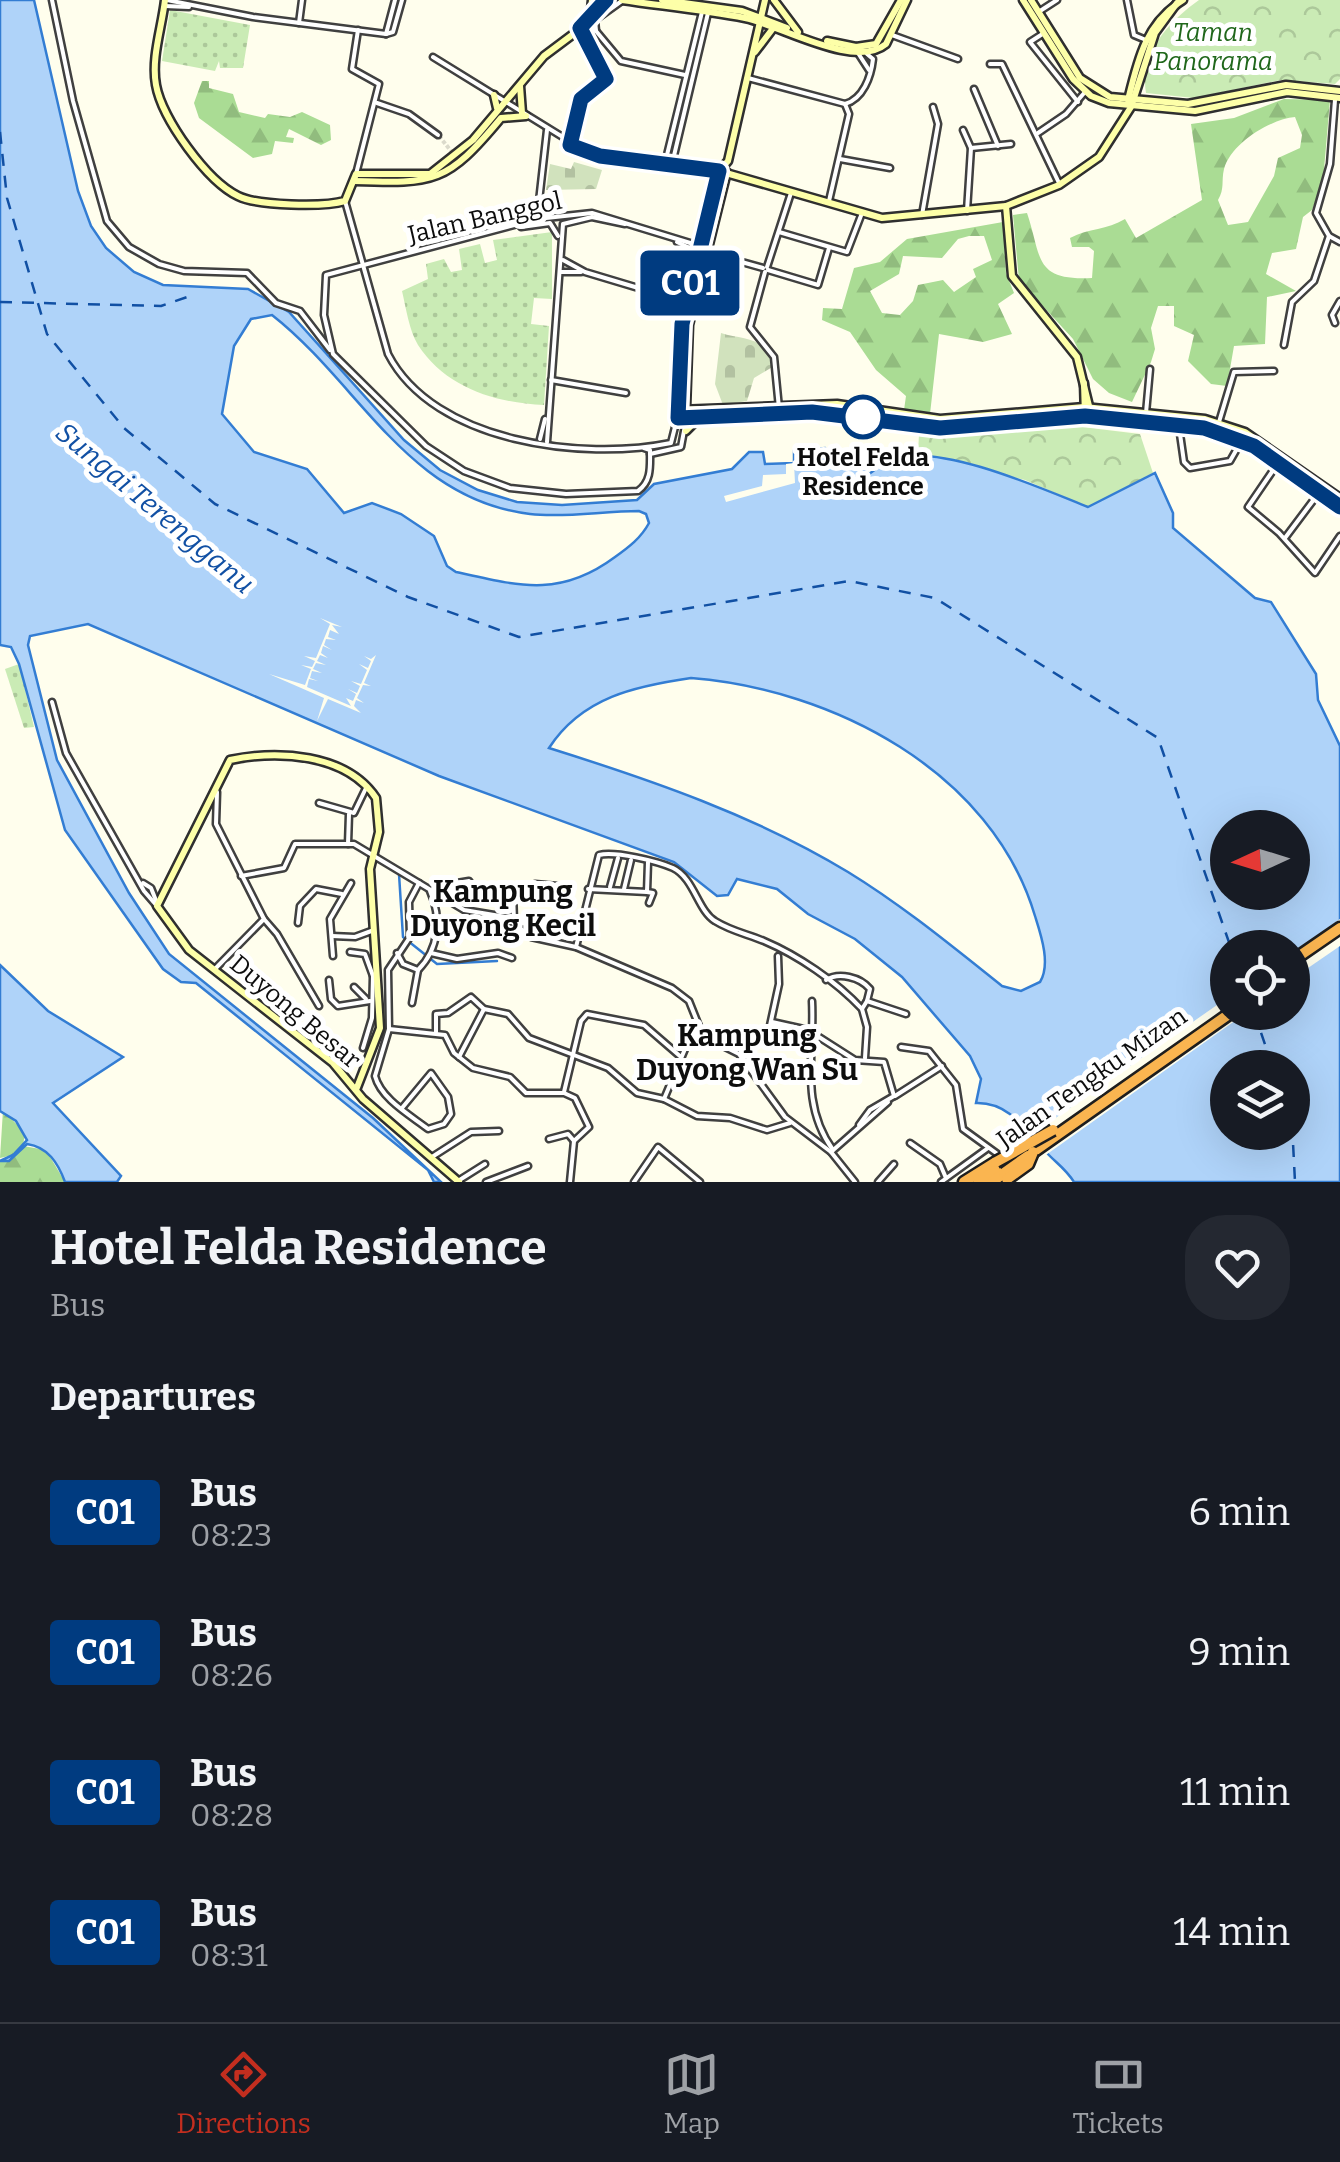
<!DOCTYPE html>
<style>
:root{--surface:#171b24;--page:#242831;--text:#f1f3f6;--muted:#9ea1a6;--line:#363941;--accent:#c32e1f}
body{margin:0;font-family:Bitter,serif;background:var(--page);color:var(--text);height:100vh;display:flex;flex-direction:column;font-size:38px;white-space:nowrap}
*{box-sizing:border-box;margin:0}
p{font-size:32px;color:var(--muted)}
.icon{flex:none;width:55px;height:55px;fill:none;stroke:currentColor;stroke-width:2;stroke-linecap:round;stroke-linejoin:round}
.map{position:relative;height:1182px;overflow:hidden}
.details{display:flex;flex-direction:column;background:var(--surface);flex:1}
.details>*{flex:none}
.badge{padding:0 20px;border-radius:8px;font-size:35px;line-height:65px}
.needle{width:65px;rotate:266deg}
.buttons{position:absolute;left:1210px;top:810px;display:grid;gap:20px}
.buttons a{display:grid;place-items:center;width:100px;height:100px;border-radius:50%;background:var(--surface);box-shadow:0 10px 40px #0002;font-size:50px}
.map>.badge{position:absolute;translate:-50% -50%;box-shadow:0 0 0 5px #fff}
h2{padding:0 50px;font-size:38px;line-height:90px}
.round{display:grid;place-items:center;flex:none;width:105px;height:105px;border-radius:40px;background:var(--page)}
.headline{display:flex;align-items:center;justify-content:space-between;height:170px;padding:0 50px}
h1{font-size:48px;font-weight:700;line-height:75px}
ul{padding:0;list-style:none}
li{display:flex;align-items:center;gap:30px;height:140px;padding:0 50px}
li div{flex:1}
li b{display:block;font-size:38px}
li em{font-style:normal}
li .badge{min-width:110px;font-weight:700;text-align:center}
.dock{display:flex;justify-content:space-around;align-items:center;height:140px;border-top:2px solid var(--line);background:var(--surface);font-size:28px;color:var(--muted)}
.dock a{display:grid;justify-items:center;gap:5px}
.dock .selected{color:var(--accent)}
.map>svg:first-child{display:block}
.grass{fill:url(#grass-dots)}
.forest{fill:url(#forest-firs);fill-rule:evenodd}
.cemetery{fill:url(#cemetery-stones)}
.park{fill:url(#park-crowns)}
.water{fill:#afd3f9;stroke:#337dd3;stroke-width:2.5;fill-rule:evenodd}
.pier{fill:#fffeed}
.lines{fill:none;stroke-linecap:round;stroke-linejoin:round}
.stream{stroke:#337dd3;stroke-width:2.5}
.ferry{stroke:#1150a4;stroke-width:2.5;stroke-dasharray:12 10;stroke-linecap:butt}
.street-tunnel{stroke:#dbdacb;stroke-width:4;stroke-dasharray:4 2;stroke-linecap:butt}
.street-casing{stroke:#404040;stroke-width:9}
.secondary-casing{stroke:#2f2f2f;stroke-width:11}
.highway-casing{stroke:#1e1e1e;stroke-width:15}
.street{stroke:#fff;stroke-width:4}
.secondary{stroke:#fdffa8;stroke-width:6}
.highway{stroke:#fab550;stroke-width:10}
.highway-bridge-casing{stroke:#1e1e1e;stroke-width:15;stroke-linecap:butt}
.highway-bridge{stroke:#fab550;stroke-width:10}
.line-casing{stroke:#fff;stroke-width:22}
.line{stroke:#003b80;stroke-width:15}
.stop-dot{fill:#fff;stroke:#003b80;stroke-width:5}
.labels{text-anchor:middle;dominant-baseline:central;stroke-width:10;stroke-linejoin:round;paint-order:stroke}
.park-label{font-size:25px;font-style:italic;fill:#20671b;stroke:#fff}
.street-label{font-size:25px;fill:#0d0d0d;stroke:#fff}
.stop-label{font-size:25px;font-weight:bold;fill:#0d0d0d;stroke:#fff}
.water-label{font-size:28px;font-style:italic;fill:#1150a4;stroke:#fff}
.quarter-label{font-size:30px;font-weight:bold;fill:#0d0d0d;stroke:#fff}
</style>
<div class="map">
<svg width="1340" height="1182" viewBox="0 0 1340 1182">
<defs>
<pattern id="grass-dots" width="8" height="8" patternUnits="userSpaceOnUse" patternTransform="scale(2.5)"><rect width="8" height="8" fill="#caebb5"/><path d="M2 2h.1M6 6h.1" fill="none" stroke="#acc89a" stroke-width="1.8" stroke-linecap="round"/></pattern>
<pattern id="forest-firs" width="22" height="20" patternUnits="userSpaceOnUse" patternTransform="scale(2.5)"><rect width="22" height="20" fill="#aadc94"/><path d="M5 1l3.5 6h-7zM16 11l3.5 6h-7z" fill="#91bc7e"/></pattern>
<pattern id="cemetery-stones" width="16" height="16" patternUnits="userSpaceOnUse" patternTransform="scale(2.5)"><rect width="16" height="16" fill="#d1e2bd"/><path d="M2 7V4a2 2 0 0 1 4 0v3zM10 15v-3a2 2 0 0 1 4 0v3z" fill="#b2c1a1"/></pattern>
<pattern id="park-crowns" width="20" height="18" patternUnits="userSpaceOnUse" patternTransform="scale(2.5)"><rect width="20" height="18" fill="#caebb5"/><path d="M2 6a3 3 0 1 1 6 0M12 15a3 3 0 1 1 6 0" fill="none" stroke="#acc89a"/></pattern>
</defs>
<rect width="100%" height="100%" fill="#fffeed"/>
<g class="grass">
<polygon points="170,10 250,25 243,68 220,68 219,61 215,71 162,61"/>
<path d="M 552,232 L 552,299 L 534,298 L 531,324 L 549,326 L 544,405 C 496,403 446,388 418,345 C 409,330 406,308 402,291 L 428,279 L 426,264 L 444,259 L 451,272 L 462,270 L 459,249 L 480,244 L 485,263 L 497,260 L 493,240 Z"/>
<polygon points="19,664 34,727 24,728 5,669"/>
</g>
<g class="forest">
<polygon points="202,81 209,81 209,88 233,94 239,112 265,118 268,114 290,117 302,112 330,125 331,140 321,145 289,129 286,137 294,138 293,143 275,141 272,154 253,158 199,118 194,103"/>
<path d="M 1284,99 L 1330,100 L 1323,181 L 1312,210 L 1303,217 L 1296,249 L 1272,253 L 1266,274 L 1296,291 L 1267,297 L 1265,344 L 1234,346 L 1227,386 L 1211,384 L 1188,361 L 1194,335 L 1174,326 L 1174,306 L 1158,306 L 1151,328 L 1155,349 L 1151,362 L 1132,402 L 1109,393 L 1093,379 L 1073,339 L 1019,280 L 1013,215 L 1027,213 C 1042,257 1033,281 1092,278 L 1094,251 L 1089,247 L 1072,247 L 1070,238 C 1089,228 1107,230 1125,219 L 1136,238 L 1202,200 L 1191,124 L 1234,118 ZM 1295,117 L 1302,135 L 1300,148 L 1278,158 L 1274,176 L 1248,222 L 1228,225 L 1218,200 C 1225,188 1221,182 1224,169 C 1231,143 1271,119 1295,117 Z"/>
<path d="M 1003,222 L 1006,273 L 1014,293 L 998,304 L 1012,334 L 983,342 L 939,334 L 930,414 L 904,410 L 906,396 L 876,370 L 850,332 L 822,320 L 823,308 L 842,309 L 854,268 L 880,262 L 907,239 ZM 969,236 L 984,236 L 992,260 L 973,269 L 976,277 L 954,292 L 943,280 L 918,285 L 913,301 L 900,315 L 882,313 L 870,291 L 899,274 L 903,256 L 942,258 L 958,239 Z"/>
<polygon points="3,1110 25,1133 23,1146 46,1150 65,1182 0,1182 0,1161 4,1162 13,1155 0,1158"/>
</g>
<g class="cemetery">
<polygon points="574,162 602,170 596,189 546,190 550,164 571,169"/>
<path d="M 721,333 C 743,340 767,336 774,366 L 754,378 L 747,401 L 723,405 L 715,384 Z"/>
</g>
<g class="park">
<path d="M 1199,0 L 1340,0 L 1340,79 L 1335,84 L 1281,80 L 1194,98 L 1146,93 C 1139,54 1169,21 1199,0 Z"/>
<polygon points="1074,426 1140,434 1153,473 1088,507 1025,480 918,454 919,434"/>
</g>
<g class="water">
<path d="M 0,0 L 34,0 L 78,191 L 91,226 L 106,248 L 134,272 L 163,285 L 248,289 L 289,312 L 404,440 L 440,470 L 478,490 L 517,502 L 562,505 L 637,500 L 654,484 L 732,469 L 749,452 L 763,452 L 765,464 L 794,463 L 794,451 L 825,448 L 840,467 L 855,463 L 869,474 C 877,469 884,461 895,458 C 943,444 1045,490 1088,507 L 1155,473 L 1173,513 L 1173,528 L 1255,598 L 1271,602 L 1316,674 L 1318,700 L 1340,746 L 1340,1182 L 1074,1182 C 1065,1168 1056,1163 1046,1152 C 1025,1129 1009,1102 976,1103 L 981,1079 L 970,1056 L 902,977 L 855,939 L 808,914 L 777,889 L 737,879 L 728,895 L 717,896 L 674,862 L 439,776 L 88,624 L 30,636 L 28,645 L 57,760 L 129,893 L 169,954 L 373,1118 L 441,1182 L 434,1182 L 428,1170 L 196,983 L 181,982 L 163,969 L 65,830 L 19,664 L 11,647 L 0,645 ZM 272,315 C 360,384 407,499 530,514 C 566,518 602,511 639,511 L 646,514 L 649,523 C 641,538 629,547 615,557 C 560,598 519,586 456,572 L 447,566 L 434,536 L 401,514 L 372,503 L 344,513 L 307,469 L 254,452 L 222,414 L 234,346 L 251,319 ZM 691,678 C 832,689 992,771 1035,916 C 1041,935 1051,964 1040,982 L 1021,991 L 1002,986 C 953,947 902,905 848,872 C 756,816 651,780 549,748 C 582,697 636,686 691,678 ZM 1228,828 L 1292,828 L 1292,892 L 1228,892 ZM 1228,948 L 1292,948 L 1292,1012 L 1228,1012 ZM 1228,1068 L 1292,1068 L 1292,1132 L 1228,1132 Z"/>
<path d="M 0,965 L 48,1011 L 123,1057 L 53,1103 L 121,1176 L 117,1182 L 65,1182 C 58,1163 48,1147 27,1144 L 9,1161 L 0,1161 L 13,1155 L 27,1140 L 16,1121 L 0,1111 Z"/>
</g>
<g class="pier">
<polygon points="794,463 795,483 726,502 724,496 762,486 763,475 786,474 786,464"/>
<polygon points="320,618 342,627 332,625 339,634 330,630 328,637 336,640 326,639 324,645 332,650 323,646 321,653 328,658 320,655 317,661 326,665 316,663 313,669 322,673 312,671 310,678 318,681 309,679 307,687 351,706 346,698 353,701 356,694 348,689 357,693 360,686 351,681 361,684 367,670 359,664 368,668 371,661 364,656 371,659 376,655 364,683 371,686 363,685 357,698 364,703 356,700 354,706 361,713 328,699 317,721 324,698 269,674 305,685 311,669 301,665 312,667 315,661 304,656 316,658 330,624"/>
<polygon points="1340,919 1340,946 1292,979 1293,953"/>
<polygon points="1227,998 1228,1012 1246,1013 1043,1157 1027,1138"/>
</g>
<g class="lines">
<polyline class="stream" points="399,874 403,937 437,964 497,961"/>
<g class="ferry">
<polyline points="0,132 7,198 47,334 124,428 215,504 408,597 519,637 849,581 935,598 1158,738 1231,948"/>
<polyline points="0,302 161,306 193,295"/>
<polyline points="1254,1012 1273,1068"/>
<polyline points="1292,1123 1295,1182"/>
</g>
<polyline class="street-tunnel" points="439,136 455,156"/>
<defs>
<g id="street">
<polyline points="52,0 73,101 107,221 129,247 159,264 184,271 247,273 276,303 300,311 330,350"/>
<polyline points="167,0 253,17 386,34"/>
<polyline points="1127,0 1134,35 1146,40"/>
<polyline points="165,6 189,7"/>
<polyline points="1040,11 1057,0"/>
<polyline points="299,23 302,0"/>
<polyline points="581,28 596,31 621,61 685,75"/>
<polyline points="596,31 595,20 623,0"/>
<polyline points="1044,33 1030,42 1078,102"/>
<polyline points="386,34 393,32 402,0"/>
<polyline points="386,34 395,0"/>
<polyline points="892,35 958,59"/>
<polyline points="858,53 869,70"/>
<polyline points="433,57 587,152 719,171"/>
<polyline points="990,64 1002,64 1059,183"/>
<polyline points="748,78 845,104 849,114 829,201"/>
<polyline points="974,89 998,146"/>
<polyline points="1335,100 1330,164 1316,213 1329,236 1340,242"/>
<polyline points="377,103 409,114 438,135"/>
<path d="M 845,104 C 863,99 871,77 873,59 L 867,54"/>
<polyline points="963,130 971,148 967,211"/>
<polyline points="1038,133 1066,114 1085,92"/>
<polyline points="971,148 1011,144"/>
<polyline points="840,159 890,168"/>
<polyline points="665,163 702,12"/>
<polyline points="672,164 708,13"/>
<polyline points="356,174 379,84 352,69 358,30"/>
<path d="M 345,201 L 388,354 C 434,443 583,461 671,443 L 677,419"/>
<polyline points="922,215 938,124 933,107"/>
<polyline points="537,219 547,130"/>
<polyline points="521,227 550,223 558,236"/>
<polyline points="779,232 847,252 862,213"/>
<polyline points="677,242 698,252"/>
<polyline points="706,252 763,268"/>
<polyline points="563,260 585,272 685,302"/>
<polyline points="767,267 791,193"/>
<polyline points="768,270 818,285 829,248"/>
<polyline points="560,272 581,272"/>
<polyline points="765,272 750,327 774,357 779,408"/>
<polyline points="1335,323 1332,315 1340,301"/>
<polyline points="1284,345 1292,302 1314,281 1329,236"/>
<polyline points="551,380 626,393"/>
<polyline points="1146,413 1150,369"/>
<polyline points="1219,422 1234,372 1274,371"/>
<polyline points="1179,427 1184,462 1190,468 1230,461 1242,440"/>
<polyline points="540,439 545,419"/>
<polyline points="547,442 563,224 592,217 625,224"/>
<path d="M 644,448 L 650,450 C 650,466 652,481 638,491 L 566,494 L 510,488 L 464,471 L 426,446 L 333,354 L 324,315 L 326,275 L 537,219 L 592,213 L 700,246"/>
<polyline points="650,454 681,447 686,420"/>
<polyline points="1278,463 1248,507 1279,533 1315,573 1340,536"/>
<polyline points="1285,538 1318,494"/>
<polyline points="52,702 66,753 144,891 157,906"/>
<polyline points="319,803 354,813 367,786"/>
<polyline points="348,844 349,814"/>
<polyline points="241,876 284,868 295,844 354,844 464,910 506,917 531,937 576,947 672,988 689,1001 703,1036 739,1054 785,1117 831,1152 855,1182"/>
<polyline points="143,883 151,888 157,903"/>
<polyline points="610,887 618,858"/>
<polyline points="588,889 647,892 648,862"/>
<polyline points="624,889 631,860"/>
<polyline points="647,892 653,893 649,903"/>
<polyline points="439,895 451,884 469,881 475,890"/>
<polyline points="264,919 277,934 319,1006"/>
<polyline points="514,922 513,891 535,884 558,886"/>
<polyline points="298,923 300,906 316,889 342,894"/>
<polyline points="332,936 355,937 374,930"/>
<path d="M 576,947 L 599,855 C 615,851 657,861 673,868 C 694,878 698,911 715,921 C 731,931 747,934 764,941 C 797,955 836,981 862,1009 L 867,1001 L 906,1014"/>
<polyline points="350,952 365,954 373,976"/>
<path d="M 397,953 L 403,964 L 418,970 C 439,949 442,918 430,891"/>
<polyline points="431,953 457,959 498,953 512,958"/>
<polyline points="333,956 330,919 351,883"/>
<polyline points="214,970 264,919 216,824 217,792"/>
<polyline points="329,980 331,999 338,1006 370,1001"/>
<path d="M 826,980 C 839,972 860,977 870,989 L 867,1001"/>
<polyline points="354,987 366,999"/>
<path d="M 812,1001 C 815,1053 799,1103 833,1150"/>
<polyline points="412,1003 418,970"/>
<polyline points="862,1009 867,1027 865,1058"/>
<polyline points="772,1022 808,1030 855,1060 884,1062 894,1096 870,1110 859,1125"/>
<polyline points="389,1029 445,1035 454,1053 473,1068 510,1077 526,1093 564,1093 575,1098 589,1127 574,1141 570,1182"/>
<polyline points="436,1032 436,1014 448,1013 471,997 484,1009 508,1014 529,1038 608,1068 637,1093 664,1099 697,1116 730,1118 767,1130 790,1123"/>
<polyline points="901,1047 929,1051 956,1085 963,1129 1003,1158"/>
<polyline points="363,1048 372,1018 373,976 377,976"/>
<polyline points="734,1050 747,1035 769,1030 779,984 778,956"/>
<polyline points="459,1057 484,1009"/>
<polyline points="564,1092 581,1021 587,1014 644,1025 681,1057"/>
<polyline points="895,1096 942,1066"/>
<polyline points="664,1099 685,1049 701,1029"/>
<path d="M 402,1108 L 431,1073 L 448,1097 L 451,1114 L 444,1124 L 428,1129 C 410,1115 381,1099 375,1076 L 389,1029 L 388,970 L 410,937 L 409,902 L 419,883"/>
<polyline points="549,1139 568,1134 574,1141"/>
<polyline points="910,1143 940,1164 946,1178"/>
<polyline points="831,1152 888,1102"/>
<polyline points="432,1157 471,1132 499,1131"/>
<polyline points="458,1181 485,1164"/>
<polyline points="486,1182 528,1166"/>
<polyline points="634,1182 658,1147 700,1182"/>
<polyline points="878,1182 894,1164"/>
<polyline points="941,1182 988,1148"/>
</g>
<g id="secondary">
<path d="M 165,0 C 162,27 151,58 156,85 C 162,119 207,181 238,196 C 258,206 324,207 345,201 L 356,174 L 430,174 L 473,140 L 544,56 L 580,29 L 606,0"/>
<path d="M 622,0 C 663,6 704,10 745,18 C 780,25 855,70 886,44 L 907,0"/>
<polyline points="662,0 742,11 787,28"/>
<polyline points="765,0 728,161 719,171 681,324 677,418 822,412 940,428 1085,417 1204,428 1254,446 1340,508"/>
<polyline points="774,0 798,32"/>
<polyline points="1023,0 1073,79 1091,96 1109,103 1195,111 1287,92 1340,98"/>
<polyline points="1031,0 1080,78 1110,97 1188,104 1286,85 1340,91"/>
<polyline points="590,18 592,0"/>
<polyline points="827,41 856,47 876,44 901,0"/>
<polyline points="755,52 774,27"/>
<polyline points="520,86 522,113"/>
<polyline points="494,95 497,108"/>
<path d="M 1128,100 C 1138,59 1146,23 1183,0"/>
<polyline points="719,171 882,218 1006,206 1059,185 1099,157 1131,107 1155,33 1177,3"/>
<path d="M 354,181 C 435,184 447,183 501,118 L 526,116"/>
<polyline points="1006,206 1012,276 1077,357 1090,410"/>
<polyline points="1084,383 1085,417"/>
<polyline points="686,409 689,325 727,172"/>
<polyline points="678,410 837,404 940,419 1084,407 1205,419 1245,432 1340,498"/>
<polyline points="686,431 698,419"/>
<path d="M 356,1090 L 380,1028 L 370,869 L 379,832 L 376,798 C 346,753 277,750 230,760 L 157,906 L 189,950 L 333,1063 C 343,1075 353,1087 363,1099 L 459,1182"/>
</g>
<g id="highway">
<polyline points="1292,961 1340,928"/>
<polyline points="1033,1152 1232,1012"/>
<polyline points="964,1182 996,1162"/>
<polyline points="979,1182 1001,1166"/>
<polyline points="992,1182 1004,1173"/>
</g>
</defs>
<use href="#street" class="street-casing"/>
<use href="#secondary" class="secondary-casing"/>
<use href="#highway" class="highway-casing"/>
<use href="#street" class="street"/>
<use href="#secondary" class="secondary"/>
<use href="#highway" class="highway"/>
<defs>
<g id="highway-bridge">
<polyline points="996,1162 1053,1130"/>
<polyline points="1004,1173 1028,1156"/>
<polyline points="1007,1179 1028,1164 1033,1152"/>
</g>
</defs>
<use href="#highway-bridge" class="highway-bridge-casing"/>
<use href="#highway-bridge" class="highway-bridge"/>
</g>
<g class="lines">
<defs>
<polyline id="line" points="606,0 580,28 606,79 581,99 570,145 600,156 719,171 682,324 678,418 812,412 940,428 1085,416 1204,428 1254,446 1340,507"/>
</defs>
<use href="#line" class="line-casing"/>
<use href="#line" class="line"/>
</g>
<circle class="stop-dot" cx="863" cy="417" r="20"/>
<g class="labels">
<g class="park-label">
<text x="1213" y="33">Taman<tspan x="1213" dy="29">Panorama</tspan></text>
</g>
<g class="street-label">
<text transform="translate(485 218) rotate(-13)">Jalan Banggol</text>
<text transform="translate(295 1012) rotate(40)">Duyong Besar</text>
<text transform="translate(1092 1078) rotate(-35)">Jalan Tengku Mizan</text>
</g>
<g class="stop-label">
<text x="863" y="458">Hotel Felda<tspan x="863" dy="29">Residence</tspan></text>
</g>
<g class="water-label">
<text transform="translate(155 508) rotate(40)">Sungai Terengganu</text>
</g>
<g class="quarter-label">
<text x="503" y="892">Kampung<tspan x="503" dy="34">Duyong Kecil</tspan></text>
<text x="747" y="1036">Kampung<tspan x="747" dy="34">Duyong Wan Su</tspan></text>
</g>
</g>
</svg>
<div class="buttons">
<a><svg class="needle" viewBox="-14 -14 28 28"><path d="M0-13l5 13h-10z" fill="#e53935"/><path d="M0 13l5-13h-10z" fill="#9ea1a6"/></svg></a>
<a><svg class="icon" aria-label="locate" viewBox="0 0 24 24"><circle cx="12" cy="12" r="6"/><path d="M12 2v4M12 18v4M2 12h4M18 12h4"/></svg></a>
<a><svg class="icon" aria-label="layers" viewBox="0 0 24 24"><path d="M12 4l9 5-9 5-9-5zM3 14l9 5 9-5"/></svg></a>
</div>
<b class="badge" style="left:690px;top:283px;background:#003b80;color:#fff">C01</b>
</div>
<section class="details">
<div class="headline"><div><h1>Hotel Felda Residence</h1><p>Bus</p></div><a class="round"><svg class="icon" aria-label="heart" viewBox="0 0 24 24"><path d="M12 20l-8-8c-3-5 5-10 8-4 3-6 11-1 8 4z"/></svg></a></div>
<h2>Departures</h2>
<ul>
<li><span class="badge" style="background:#003b80;color:#fff">C01</span><div><b>Bus</b><p>08:23</p></div><em>6 min</em></li>
<li><span class="badge" style="background:#003b80;color:#fff">C01</span><div><b>Bus</b><p>08:26</p></div><em>9 min</em></li>
<li><span class="badge" style="background:#003b80;color:#fff">C01</span><div><b>Bus</b><p>08:28</p></div><em>11 min</em></li>
<li><span class="badge" style="background:#003b80;color:#fff">C01</span><div><b>Bus</b><p>08:31</p></div><em>14 min</em></li>
</ul>
</section>
<nav class="dock">
<a class="selected"><svg class="icon" aria-label="directions" viewBox="0 0 24 24"><path d="M12 3l9 9-9 9-9-9zM9 14v-3h6M13 9l2 2-2 2"/></svg>Directions</a>
<a><svg class="icon" aria-label="map" viewBox="0 0 24 24"><path d="M3 6l6-2 6 2 6-2v14l-6 2-6-2-6 2zM9 4v14M15 6v14"/></svg>Map</a>
<a><svg class="icon" aria-label="tickets" viewBox="0 0 24 24"><path d="M3 7h18v10H3zM15 7v10"/></svg>Tickets</a>
</nav>
